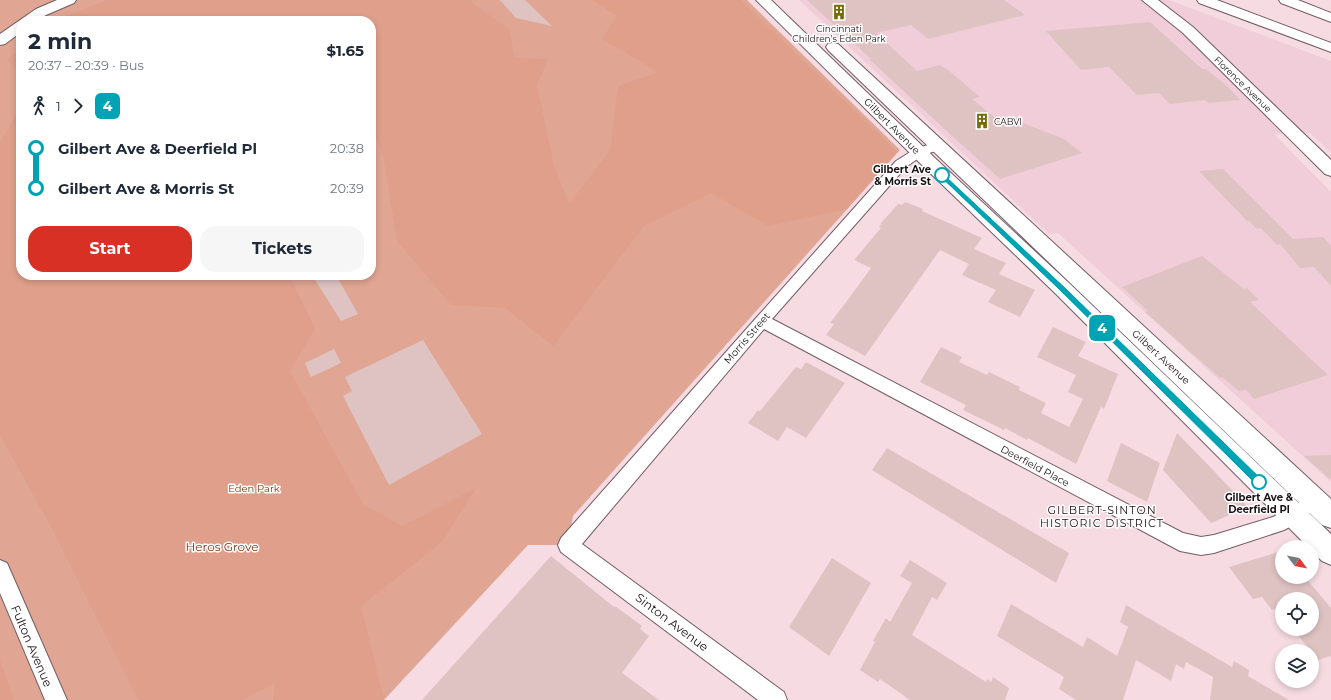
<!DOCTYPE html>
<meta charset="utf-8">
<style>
:root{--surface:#fff;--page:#f6f6f7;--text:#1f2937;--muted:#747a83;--accent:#d93025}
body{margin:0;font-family:Montserrat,sans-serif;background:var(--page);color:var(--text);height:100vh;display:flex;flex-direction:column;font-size:15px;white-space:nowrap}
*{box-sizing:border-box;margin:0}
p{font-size:13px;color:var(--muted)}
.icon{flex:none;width:22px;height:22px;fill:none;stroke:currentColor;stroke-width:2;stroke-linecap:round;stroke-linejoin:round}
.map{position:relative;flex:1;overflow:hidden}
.sheet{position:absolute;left:16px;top:16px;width:360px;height:264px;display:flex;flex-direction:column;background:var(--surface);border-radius:16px;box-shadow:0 2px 6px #0003}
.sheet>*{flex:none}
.badge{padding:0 8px;border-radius:6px;font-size:14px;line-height:26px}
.needle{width:26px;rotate:122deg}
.tools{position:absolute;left:1275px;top:540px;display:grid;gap:8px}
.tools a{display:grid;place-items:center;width:44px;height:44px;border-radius:50%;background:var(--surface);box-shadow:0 2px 6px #0003;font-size:20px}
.map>.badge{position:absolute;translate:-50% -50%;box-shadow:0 0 0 2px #fff}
.legs{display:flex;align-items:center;gap:6px;height:44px;padding:0 12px;font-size:13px}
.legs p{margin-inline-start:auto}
.head{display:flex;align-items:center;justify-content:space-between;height:68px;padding:0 12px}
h1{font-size:22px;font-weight:700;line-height:30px}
.cta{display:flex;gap:8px;margin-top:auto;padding:8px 12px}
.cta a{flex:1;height:46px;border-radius:16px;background:var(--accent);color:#fff;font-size:16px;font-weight:700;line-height:46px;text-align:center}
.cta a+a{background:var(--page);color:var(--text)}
ul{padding:0 12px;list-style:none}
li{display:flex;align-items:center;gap:14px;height:40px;font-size:15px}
li i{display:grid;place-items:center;width:6px;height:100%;margin:0 5px;background:currentColor}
li i::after{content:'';width:10px;height:10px;margin:-5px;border:3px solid;border-radius:50%;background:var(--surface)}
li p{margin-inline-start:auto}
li:first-child i{background:linear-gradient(#0000 50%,currentColor 0)}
li:last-child i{background:linear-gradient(currentColor 50%,#0000 0)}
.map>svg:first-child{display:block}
.built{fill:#f1cdd9}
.green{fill:#e0a693;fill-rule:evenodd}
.forest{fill:#e09f8a}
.building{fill:#dfc3c3}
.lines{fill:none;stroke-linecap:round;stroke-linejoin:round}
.street-casing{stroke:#725b63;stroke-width:2}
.secondary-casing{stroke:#725b63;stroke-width:2}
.primary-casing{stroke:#725b63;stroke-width:2}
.highway-casing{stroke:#725b63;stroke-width:2}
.street{fill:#fff;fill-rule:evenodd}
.secondary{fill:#fff;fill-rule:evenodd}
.primary{fill:#fff;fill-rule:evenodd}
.highway{fill:#fff;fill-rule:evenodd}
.line-1{fill:#00a3b4;stroke:#fff}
.stop-1-dot{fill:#fff;stroke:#00a3b4;stroke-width:2}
.labels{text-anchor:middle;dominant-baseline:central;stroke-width:3;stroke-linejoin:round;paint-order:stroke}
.far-poi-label{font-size:9px;fill:#1a1114;stroke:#fff}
.far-street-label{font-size:9px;fill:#1a1114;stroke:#fff}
.street-label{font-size:10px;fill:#1a1114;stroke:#fff}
.stop-label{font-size:10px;font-weight:bold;fill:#1a1114;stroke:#fff;text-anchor:end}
.park-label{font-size:10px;fill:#7d3015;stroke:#fff}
.neighbourhood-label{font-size:11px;letter-spacing:1px;fill:#1a1114;stroke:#fff}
.near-park-label{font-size:12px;fill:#7d3015;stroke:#fff}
.near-street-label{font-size:12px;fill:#1a1114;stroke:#fff}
</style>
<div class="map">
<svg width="1331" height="700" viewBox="0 0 1331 700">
<rect width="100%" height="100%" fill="#f6dbe3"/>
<polygon class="built" points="799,0 1169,0 1331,61 1331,153 1310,133 1274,134 1331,192 1331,482 1058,233 1049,234"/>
<path class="green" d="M 0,0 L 747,0 L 900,150 L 573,516 L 568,545 L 528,545 L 384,700 L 0,700 ZM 21,21 L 371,21 L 371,275 L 21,275 Z"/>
<g class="forest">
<polygon points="107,0 472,0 471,2 509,29 515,58 548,59 537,85 554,165 569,204 610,150 618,86 658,72 602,39 617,16 592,0 741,0 897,152 847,209 768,226 711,193 644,226 553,346 505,308 451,305 397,241 383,155 371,125 371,21 53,21"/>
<polygon points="21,48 21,74 7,60"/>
<polygon points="21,92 21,275 289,275 315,329 290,371 363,504 402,526 476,488 442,542 361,606 384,700 273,700 275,683 243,700 140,700 137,698 51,527 0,435 0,142 16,115"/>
<polygon points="0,660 14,700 0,700"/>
</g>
<g class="building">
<polygon points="500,0 525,0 552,26 516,18"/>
<polygon points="807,0 1004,0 1025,15 928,39 911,25 876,33 917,71 940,65 948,70 980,97 972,99 999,121 1010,118 1064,139 1082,153 1000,179 951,135 869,59 871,59"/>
<polygon points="1150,22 1202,69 1206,69 1227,86 1240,100 1209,103 1205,100 1170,104 1159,93 1137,95 1109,67 1081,70 1046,31"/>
<polygon points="1223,169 1293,239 1323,237 1331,246 1331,286 1314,267 1300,268 1280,244 1277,245 1261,228 1257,229 1249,221 1247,221 1199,171"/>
<polygon points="905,202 923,209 922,211 982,238 974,249 1006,263 999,274 1035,290 1020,317 988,302 996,290 962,275 969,264 940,250 865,356 826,335 834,324 830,323 847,301 871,268 854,260 881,228 879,227 882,222 898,204 902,205"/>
<polygon points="1202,256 1244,289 1247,288 1259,300 1250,302 1328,375 1254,399 1246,390 1239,391 1222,377 1220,378 1145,312 1148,311 1122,287"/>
<polygon points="312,275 336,275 358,314 341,321"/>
<polygon points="1053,327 1086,342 1078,356 1118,374 1104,409 1101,407 1076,464 1028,438 1027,440 1005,428 1004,430 963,410 966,405 920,382 941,347 962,357 959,362 987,375 989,372 1020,387 1019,390 1046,403 1041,413 1069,427 1083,399 1068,392 1076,375 1037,357"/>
<polygon points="423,340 482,434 389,485 343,396 352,391 345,377"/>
<polygon points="334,349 341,363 311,377 305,363"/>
<polygon points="806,362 845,383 806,438 787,427 778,441 748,423 758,410 760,411 796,367 801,369"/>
<polygon points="1177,433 1213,470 1248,507 1211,523 1163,470"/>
<polygon points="1121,443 1160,463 1147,502 1107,481"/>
<polygon points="887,448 1069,553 1056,583 872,470"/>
<polygon points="1331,455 1331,480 1304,456"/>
<polygon points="1282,551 1282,577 1305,577 1331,608 1331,656 1318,660 1293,629 1312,629 1312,599 1282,599 1282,606 1272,610 1262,597 1253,599 1229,567"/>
<polygon points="551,556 614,607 615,606 642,626 640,629 649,636 622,673 659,700 422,700"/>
<polygon points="832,558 871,583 829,656 789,627"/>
<polygon points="910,560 947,583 937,600 932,597 912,635 986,682 987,679 991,682 993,677 1009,688 1005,700 910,700 880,679 878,682 860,670 875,642 873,641 886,618 890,622 912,583 900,576"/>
<polygon points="1011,604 1083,647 1087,637 1117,656 1128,627 1120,622 1126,605 1232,667 1234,661 1249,670 1248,676 1289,700 1210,700 1213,677 1186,662 1184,669 1176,664 1171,681 1136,660 1123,700 1076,700 1059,689 1064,677 997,636"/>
</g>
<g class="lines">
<defs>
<g id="street">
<polygon points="938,142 942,143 944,146 942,149 923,155 906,167 772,319 1183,533 1201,537 1214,535 1273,517 1301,502 1308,505 1310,511 1308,517 1284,530 1214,553 1201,555 1180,551 764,329 582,544 784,692 787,700 758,700 561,552 558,545 561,538 757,317 896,161 915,149"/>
<polygon points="0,560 7,563 67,700 45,700 0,593"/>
</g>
<g id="secondary">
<polygon points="57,0 76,0 74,3 46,15 37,21 21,21 21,32 5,44 0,45 0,34 36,9"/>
<polygon points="1142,0 1158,0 1193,27 1331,160 1331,176 1325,174 1183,33"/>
</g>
<g id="primary">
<polygon points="756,0 771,0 938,161 1070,284 1331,534 1331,565 1322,561 1312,552 1312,547 1308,547 1056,294 926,169"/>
<polygon points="833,43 838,44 1331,499 1331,528 1322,525 828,50 826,47 828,44"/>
</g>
<g id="highway">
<polygon points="1197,0 1217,0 1331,43 1331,52 1199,3"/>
<polygon points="1279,0 1298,0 1331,13 1331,22 1281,3"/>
</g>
</defs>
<use href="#street" class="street-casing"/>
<use href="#secondary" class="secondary-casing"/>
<use href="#primary" class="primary-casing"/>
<use href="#highway" class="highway-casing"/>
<use href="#street" class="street"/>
<use href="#secondary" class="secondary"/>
<use href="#primary" class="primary"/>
<use href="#highway" class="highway"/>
</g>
<polygon class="line-1" points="940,174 944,174 1065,287 1262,479 1263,482 1262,485 1256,485 1060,291 940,177"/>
<defs>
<symbol id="building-bare" viewBox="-9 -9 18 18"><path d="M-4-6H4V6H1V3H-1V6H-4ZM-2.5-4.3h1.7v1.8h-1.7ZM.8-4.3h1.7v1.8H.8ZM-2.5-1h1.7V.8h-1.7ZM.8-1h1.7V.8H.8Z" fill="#776a02" stroke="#fff" stroke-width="2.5" paint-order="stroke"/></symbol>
</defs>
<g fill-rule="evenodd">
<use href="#building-bare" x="828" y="1" width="22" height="22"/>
<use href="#building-bare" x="971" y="110" width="22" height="22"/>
</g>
<g class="stop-1-dot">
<circle cx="942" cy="175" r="7"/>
<circle cx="1259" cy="482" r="7"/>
</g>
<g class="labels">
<g class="far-poi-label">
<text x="839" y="28">Cincinnati<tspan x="839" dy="10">Children's Eden Park</tspan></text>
<text x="994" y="121" text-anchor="start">CABVI</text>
</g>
<g class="far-street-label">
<text transform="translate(1243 84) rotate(44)">Florence Avenue</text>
</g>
<g class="street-label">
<text transform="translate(892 126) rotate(45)">Gilbert Avenue</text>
<text transform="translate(747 338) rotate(-49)">Morris Street</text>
<text transform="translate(1161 357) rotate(43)">Gilbert Avenue</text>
<text transform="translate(1035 466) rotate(28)">Deerfield Place</text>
</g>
<g class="stop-label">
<text x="931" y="169">Gilbert Ave<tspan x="931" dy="12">&amp; Morris St</tspan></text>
<text x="1259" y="497" text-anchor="middle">Gilbert Ave &amp;<tspan x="1259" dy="12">Deerfield Pl</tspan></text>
</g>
<g class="park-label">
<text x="254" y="488">Eden Park</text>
</g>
<g class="neighbourhood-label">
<text x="1102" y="510">GILBERT-SINTON<tspan x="1102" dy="13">HISTORIC DISTRICT</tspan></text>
</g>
<g class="near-park-label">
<text x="222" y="546">Heros Grove</text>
</g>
<g class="near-street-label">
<text transform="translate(672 622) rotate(37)">Sinton Avenue</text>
<text transform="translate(32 646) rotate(67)">Fulton Avenue</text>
</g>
</g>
</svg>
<div class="tools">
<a><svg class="needle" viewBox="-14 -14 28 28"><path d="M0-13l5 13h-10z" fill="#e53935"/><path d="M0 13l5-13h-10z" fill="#747a83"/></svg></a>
<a><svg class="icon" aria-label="locate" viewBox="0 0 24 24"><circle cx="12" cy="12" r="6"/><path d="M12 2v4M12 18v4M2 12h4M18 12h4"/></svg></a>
<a><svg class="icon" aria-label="layers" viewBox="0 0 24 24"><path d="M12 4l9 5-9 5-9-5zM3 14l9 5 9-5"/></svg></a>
</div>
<b class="badge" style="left:1102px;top:328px;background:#00a3b4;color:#fff">4</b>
<section class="sheet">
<div class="head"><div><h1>2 min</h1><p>20:37 – 20:39 · Bus</p></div><b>$1.65</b></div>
<div class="legs"><svg class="icon" aria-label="walk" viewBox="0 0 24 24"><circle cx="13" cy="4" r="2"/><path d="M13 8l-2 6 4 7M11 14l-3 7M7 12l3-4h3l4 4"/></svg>1<svg class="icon" aria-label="forward" viewBox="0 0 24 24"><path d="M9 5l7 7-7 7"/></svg><b class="badge" style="background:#00a3b4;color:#fff">4</b></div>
<ul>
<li><i style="color:#00a3b4"></i><b>Gilbert Ave &amp; Deerfield Pl</b><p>20:38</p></li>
<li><i style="color:#00a3b4"></i><b>Gilbert Ave &amp; Morris St</b><p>20:39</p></li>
</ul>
<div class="cta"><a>Start</a><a>Tickets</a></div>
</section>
</div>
